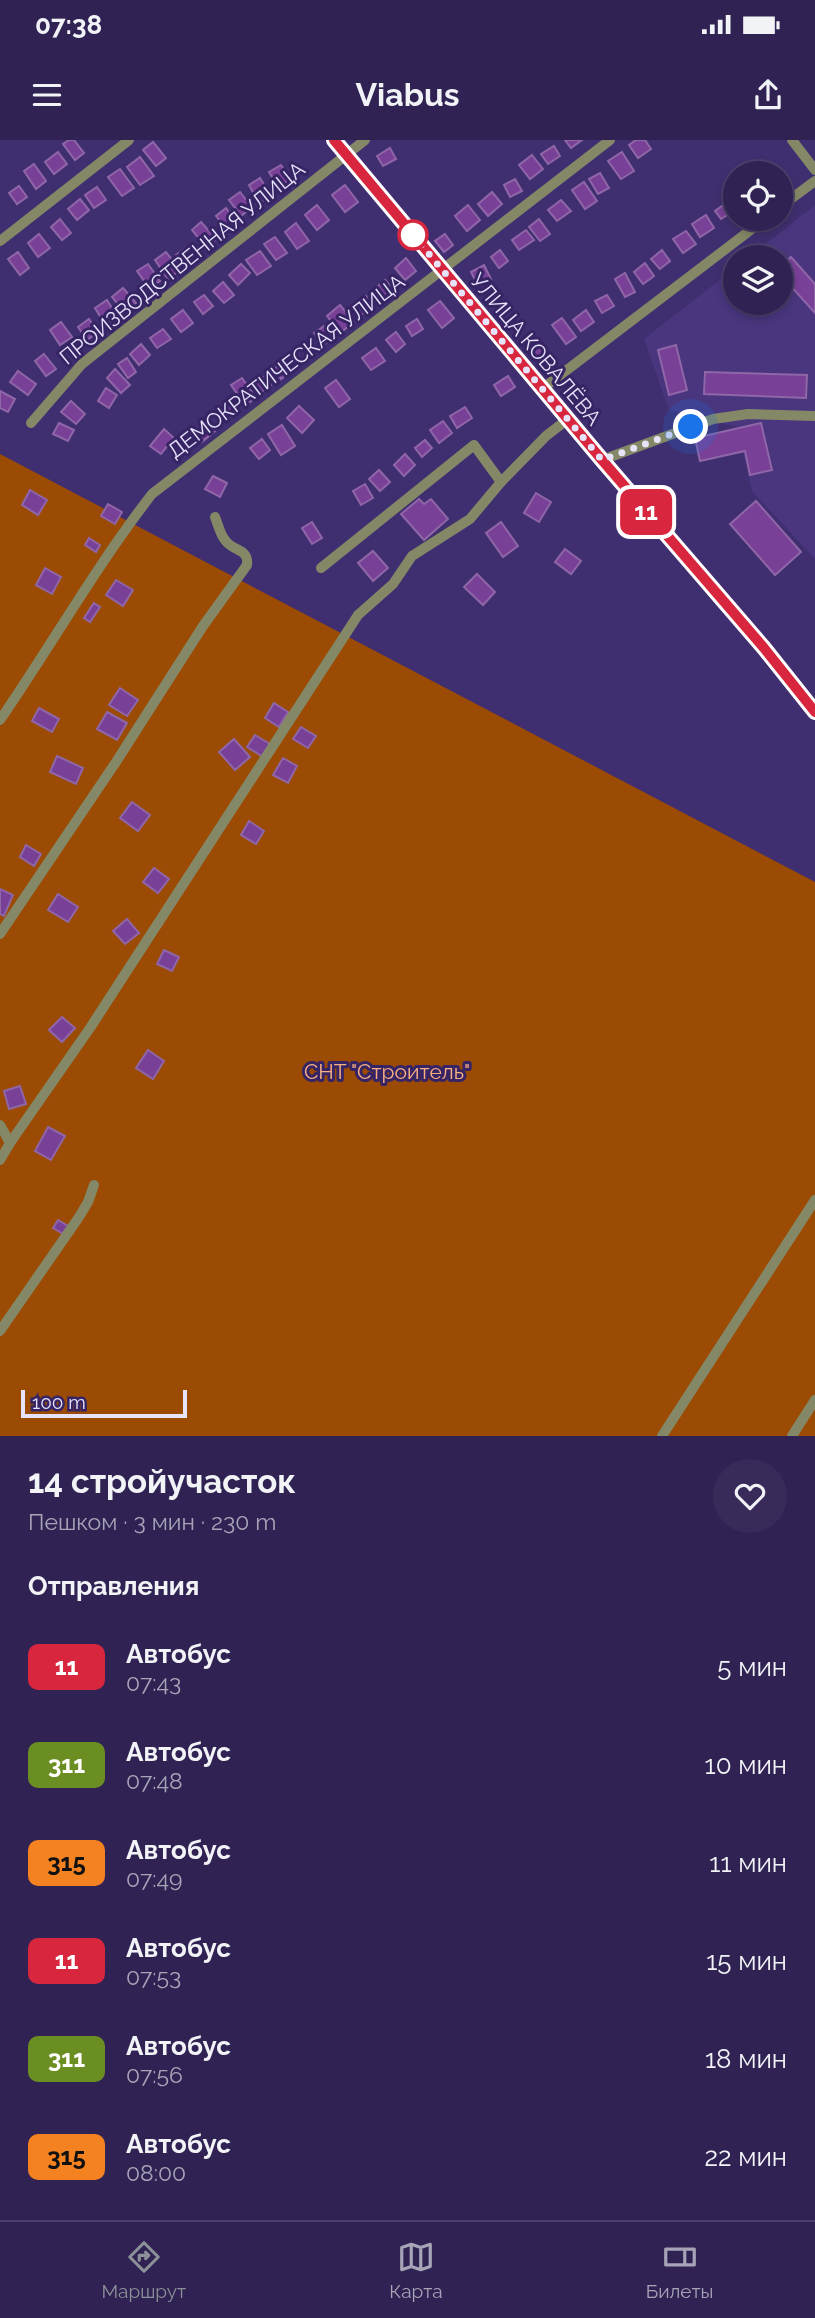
<!DOCTYPE html>
<html lang="ru">
<meta charset="utf-8">
<style>
:root{--surface:#302354;--page:#382b5a;--text:#f1f3f6;--muted:#a8a4b8;--line:#4b406b;--accent:#8c9099}
body{margin:0;font-family:Raleway,sans-serif;background:var(--page);color:var(--text);height:100vh;display:flex;flex-direction:column;font-size:26px;white-space:nowrap}
*{box-sizing:border-box;margin:0}
p{font-size:23px;color:var(--muted)}
.icon{flex:none;width:38px;height:38px;fill:none;stroke:currentColor;stroke-width:2;stroke-linecap:round;stroke-linejoin:round}
.map{position:relative;height:1296px;overflow:hidden}
.sheet{display:flex;flex-direction:column;background:var(--surface);flex:1}
.sheet>*{flex:none}
.badge{padding:0 14px;border-radius:10px;font-size:24px;line-height:46px}
.tools{position:absolute;left:723px;top:21px;display:grid;gap:14px}
.tools a{display:grid;place-items:center;width:70px;height:70px;border-radius:50%;background:var(--surface);box-shadow:0 4px 10px #0003,0 0 0 2px var(--line);font-size:35px}
.scale{position:absolute;left:21px;bottom:18px;width:166px;box-sizing:border-box;padding-left:7px;border:4px solid #e6e3fb;border-top:0;font-size:19px;line-height:24px;white-space:nowrap;color:#e6e3fb;-webkit-text-stroke:5px #362464;paint-order:stroke}
.you{position:absolute;width:35px;height:35px;margin:-18px;border:5px solid #fff;border-radius:50%;background:#1a73e8;box-shadow:0 0 0 10px #1a73e833}
.map>.badge{position:absolute;translate:-50% -50%;box-shadow:0 0 0 4px #fff}
h2{padding:0 28px;font-size:26px;line-height:63px}
.round{display:grid;place-items:center;flex:none;width:74px;height:74px;border-radius:37px;background:var(--page)}
.overview{display:flex;align-items:center;justify-content:space-between;height:119px;padding:0 28px}
h1{font-size:33px;font-weight:700;line-height:52px}
ul{padding:0;list-style:none}
li{display:flex;align-items:center;gap:21px;height:98px;padding:0 28px}
li div{flex:1}
li b{display:block;font-size:26px}
li em{font-style:normal}
li .badge{min-width:77px;font-weight:700;text-align:center}
.status{display:flex;justify-content:space-between;align-items:center;height:49px;padding:0 35px;background:var(--surface);direction:ltr}
.status svg{height:19px;fill:currentColor}
header{display:flex;justify-content:space-between;align-items:center;height:91px;padding:0 28px;background:var(--surface);font-size:32px;font-weight:700}
.tabs{display:flex;justify-content:space-around;align-items:center;height:98px;border-top:2px solid var(--line);background:var(--surface);font-size:19px;color:var(--muted)}
.tabs a{display:grid;justify-items:center;gap:4px}
.tabs .on{color:var(--accent)}
.map>svg:first-child{display:block}
.built{fill:#49367e}
.garden{fill:#9b4b03}
.building{fill:#794097;stroke:#8f66a7;stroke-width:2}
.lines{fill:none;stroke-linecap:round;stroke-linejoin:round}
.street{stroke:#858866;stroke-width:10}
.secondary{stroke:#adb17b;stroke-width:14}
.line-casing{stroke:#fff;stroke-width:16}
.line{stroke:#d7263d;stroke-width:10}
.walk{stroke:#e6e3fb;stroke-width:7;stroke-dasharray:0 12.6}
.stop-dot{fill:#fff;stroke:#d7263d;stroke-width:3.5}
.labels{text-anchor:middle;dominant-baseline:central;stroke-width:6;stroke-linejoin:round;paint-order:stroke}
.street-label{font-size:21px;fill:#e6e3fb;stroke:#362464}
.park-label{font-size:21px;fill:#f8af82;stroke:#362464}
</style>
<div class="status"><b>07:38</b><svg viewBox="0 0 49 12"><path d="M0 12V9h3v3zM5 12V6h3v6zM10 12V3h3v9zM15 12V0h3v12zM26 1h20v11H26zM47 4h2v5h-2z"/></svg></div>
<header><svg class="icon" aria-label="menu" viewBox="0 0 24 24"><path d="M4 6h16M4 12h16M4 18h16"/></svg>Viabus<svg class="icon" aria-label="share" viewBox="0 0 24 24"><path d="M12 15V3M7 8l5-5 5 5M5 13v7h14v-7"/></svg></header>
<div class="map">
<svg width="815" height="1296" viewBox="0 0 815 1296">
<rect width="100%" height="100%" fill="#402f70"/>
<polygon class="built" points="815,65 815,419 752,351 737,287 669,270 644,199 735,128 735,163 780,163 780,117 749,117"/>
<polygon class="garden" points="0,314 815,742 815,1296 0,1296"/>
<g class="building">
<polygon points="69,0 74,0 84,13 75,20 63,4"/>
<polygon points="565,0 582,0 571,8"/>
<polygon points="636,0 645,0 651,9 638,18 629,5"/>
<polygon points="153,2 166,18 156,26 143,10"/>
<polygon points="554,6 560,16 548,24 541,14"/>
<polygon points="390,8 396,19 383,26 377,16"/>
<polygon points="58,12 67,24 54,34 45,22"/>
<polygon points="622,12 634,31 621,39 608,21"/>
<polygon points="532,15 543,29 530,39 519,25"/>
<polygon points="140,17 154,36 140,45 127,27"/>
<polygon points="34,24 46,41 36,49 24,31"/>
<polygon points="281,25 290,40 278,47 269,32"/>
<polygon points="120,29 134,48 122,56 108,37"/>
<polygon points="600,33 609,48 598,54 589,39"/>
<polygon points="260,38 271,56 259,63 249,45"/>
<polygon points="515,39 522,51 510,57 504,45"/>
<polygon points="584,42 597,61 585,69 572,50"/>
<polygon points="345,45 358,62 345,72 332,55"/>
<polygon points="19,46 27,57 17,64 9,53"/>
<polygon points="97,47 106,60 94,68 85,55"/>
<polygon points="240,52 252,67 241,76 229,60"/>
<polygon points="492,52 502,64 488,76 478,64"/>
<polygon points="80,59 89,70 77,80 68,69"/>
<polygon points="561,60 571,71 557,81 548,70"/>
<polygon points="726,63 732,72 721,79 715,71"/>
<polygon points="317,65 329,80 317,90 305,75"/>
<polygon points="468,65 480,80 467,91 455,76"/>
<polygon points="226,68 236,82 226,89 216,76"/>
<polygon points="706,75 714,88 700,97 692,84"/>
<polygon points="60,79 71,93 62,100 51,87"/>
<polygon points="539,79 550,94 540,101 529,87"/>
<polygon points="201,82 216,99 206,107 192,90"/>
<polygon points="296,83 309,101 297,109 285,92"/>
<polygon points="526,90 534,100 519,110 512,100"/>
<polygon points="686,91 696,104 683,113 673,99"/>
<polygon points="39,94 50,108 38,117 28,103"/>
<polygon points="445,94 453,105 444,112 435,101"/>
<polygon points="275,97 287,113 276,120 264,104"/>
<polygon points="187,107 195,117 185,126 176,115"/>
<polygon points="500,110 508,121 499,128 491,117"/>
<polygon points="662,110 670,121 660,129 651,119"/>
<polygon points="260,111 271,126 257,135 246,120"/>
<polygon points="18,112 29,128 20,135 8,119"/>
<polygon points="166,112 180,130 168,139 155,120"/>
<polygon points="791,117 815,144 815,173 780,134 780,126"/>
<polygon points="406,118 416,131 405,140 395,128"/>
<polygon points="645,123 654,136 643,144 634,132"/>
<polygon points="148,124 160,141 149,148 137,131"/>
<polygon points="241,124 250,133 238,145 229,135"/>
<polygon points="484,125 491,139 478,146 471,132"/>
<polygon points="625,133 635,152 625,157 615,139"/>
<polygon points="385,140 394,150 385,158 376,148"/>
<polygon points="223,142 234,155 224,163 213,151"/>
<polygon points="123,148 136,163 125,173 112,157"/>
<polygon points="204,155 213,166 203,174 194,162"/>
<polygon points="607,155 614,166 602,173 595,161"/>
<polygon points="366,156 373,168 361,175 354,163"/>
<polygon points="107,160 118,178 106,186 95,168"/>
<polygon points="440,161 454,178 442,188 428,170"/>
<polygon points="340,165 354,182 340,193 327,176"/>
<polygon points="183,170 193,183 181,192 171,179"/>
<polygon points="586,170 594,182 581,191 573,180"/>
<polygon points="562,178 576,197 566,204 552,185"/>
<polygon points="89,179 98,192 87,200 78,187"/>
<polygon points="417,179 423,189 412,196 406,186"/>
<polygon points="61,182 72,197 60,205 50,190"/>
<polygon points="324,186 333,198 323,205 314,193"/>
<polygon points="163,189 171,199 157,208 150,198"/>
<polygon points="396,192 405,204 396,212 386,200"/>
<polygon points="536,199 549,216 539,224 526,207"/>
<polygon points="141,204 150,215 139,225 130,214"/>
<polygon points="676,205 687,250 669,255 658,210"/>
<polygon points="376,208 385,221 371,230 362,218"/>
<polygon points="44,214 56,229 46,236 35,221"/>
<polygon points="127,218 136,232 128,238 118,224"/>
<polygon points="285,220 293,230 281,239 274,229"/>
<polygon points="115,229 130,245 121,253 107,238"/>
<polygon points="18,231 36,244 28,255 10,242"/>
<polygon points="705,232 807,235 806,258 704,254"/>
<polygon points="265,236 271,245 261,252 255,243"/>
<polygon points="508,236 515,247 501,256 494,245"/>
<polygon points="242,238 256,258 245,265 231,245"/>
<polygon points="336,240 350,259 339,267 325,248"/>
<polygon points="106,248 117,255 109,268 98,261"/>
<polygon points="0,251 15,259 8,272 0,268"/>
<polygon points="71,261 85,274 76,284 61,272"/>
<polygon points="227,262 235,272 225,281 216,271"/>
<polygon points="299,266 314,280 302,293 287,278"/>
<polygon points="465,267 472,278 457,288 450,276"/>
<polygon points="207,281 215,291 202,302 194,292"/>
<polygon points="443,281 452,293 439,303 430,290"/>
<polygon points="59,283 74,290 68,301 53,294"/>
<polygon points="761,283 772,330 750,335 745,311 700,321 695,298"/>
<polygon points="282,285 295,306 281,315 268,294"/>
<polygon points="164,289 174,298 161,314 150,306"/>
<polygon points="262,299 270,310 259,319 250,308"/>
<polygon points="425,300 432,308 422,317 415,308"/>
<polygon points="405,314 415,325 404,336 394,325"/>
<polygon points="379,330 390,342 380,351 369,339"/>
<polygon points="213,336 227,343 220,357 205,349"/>
<polygon points="365,344 373,358 361,365 353,351"/>
<polygon points="30,350 47,360 38,375 22,365"/>
<polygon points="536,353 551,362 539,382 524,373"/>
<polygon points="419,359 424,364 431,359 448,379 424,400 401,374"/>
<polygon points="756,361 801,412 775,435 730,384"/>
<polygon points="108,364 122,372 115,384 101,376"/>
<polygon points="312,382 322,398 312,404 302,388"/>
<polygon points="501,382 518,406 503,417 486,393"/>
<polygon points="89,398 100,405 96,412 85,405"/>
<polygon points="565,409 581,421 571,434 555,422"/>
<polygon points="373,411 388,428 373,441 358,423"/>
<polygon points="45,428 61,437 52,454 36,445"/>
<polygon points="477,434 495,452 483,465 464,447"/>
<polygon points="116,440 133,450 123,466 106,455"/>
<polygon points="94,463 100,467 90,482 84,478"/>
<polygon points="120,548 138,560 127,576 109,565"/>
<polygon points="274,563 288,572 279,587 265,578"/>
<polygon points="39,568 59,579 52,592 32,581"/>
<polygon points="107,572 127,583 117,600 97,589"/>
<polygon points="301,587 316,596 308,608 293,599"/>
<polygon points="255,595 270,604 263,617 247,607"/>
<polygon points="234,599 250,617 235,630 219,612"/>
<polygon points="57,616 83,628 76,644 50,632"/>
<polygon points="283,618 297,626 288,643 273,635"/>
<polygon points="132,662 150,675 138,691 120,678"/>
<polygon points="249,681 264,691 256,704 241,695"/>
<polygon points="26,705 41,714 34,726 20,717"/>
<polygon points="154,728 169,739 158,753 143,742"/>
<polygon points="0,749 13,755 4,776 0,774"/>
<polygon points="58,754 78,767 68,782 48,770"/>
<polygon points="127,779 139,793 125,804 113,791"/>
<polygon points="164,810 179,817 172,831 157,824"/>
<polygon points="62,877 75,888 62,902 49,890"/>
<polygon points="148,910 164,921 153,939 136,928"/>
<polygon points="20,946 26,964 9,969 4,951"/>
<polygon points="48,987 65,996 51,1020 35,1011"/>
<polygon points="58,1080 70,1087 65,1095 53,1088"/>
</g>
<g class="lines">
<g class="street">
<polyline points="792,0 815,30"/>
<polyline points="780,67 815,41"/>
<polyline points="0,101 129,0"/>
<polyline points="542,249 765,79"/>
<polyline points="31,283 82,224 365,0"/>
<polyline points="602,320 713,279 748,274 815,276"/>
<polyline points="321,428 474,305 501,342 546,296 568,279"/>
<path d="M 0,580 C 51,506 96,426 152,354 L 610,0"/>
<path d="M 0,794 L 116,622 L 203,486 L 247,425 C 249,408 233,412 225,400 C 220,394 218,384 215,377"/>
<polyline points="0,985 10,1003 90,888 358,475 393,444 412,416 470,379 501,342"/>
<polyline points="0,1020 10,1003"/>
<polyline points="0,1191 79,1077 88,1062 94,1045"/>
<polyline points="662,1296 815,1060"/>
<polyline points="792,1296 815,1260"/>
</g>
<polyline class="secondary" points="334,0 602,320 763,508 815,572"/>
</g>
<g class="lines">
<defs>
<polyline id="line" points="334,0 602,320 764,508 815,572"/>
</defs>
<use href="#line" class="line-casing"/>
<use href="#line" class="line"/>
<polyline class="walk" points="413,95 602,320 691,287"/>
</g>
<circle class="stop-dot" cx="413" cy="95" r="14"/>
<g class="labels">
<g class="street-label">
<text transform="translate(182 123) rotate(-39)">ПРОИЗВОДСТВЕННАЯ УЛИЦА</text>
<text transform="translate(536 209) rotate(50)">УЛИЦА КОВАЛЁВА</text>
<text transform="translate(286 226) rotate(-37)">ДЕМОКРАТИЧЕСКАЯ УЛИЦА</text>
</g>
<g class="park-label">
<text x="387" y="931">СНТ "Строитель"</text>
</g>
</g>
</svg>
<div class="tools">
<a><svg class="icon" aria-label="locate" viewBox="0 0 24 24"><circle cx="12" cy="12" r="6"/><path d="M12 2v4M12 18v4M2 12h4M18 12h4"/></svg></a>
<a><svg class="icon" aria-label="layers" viewBox="0 0 24 24"><path d="M12 4l9 5-9 5-9-5zM3 14l9 5 9-5"/></svg></a>
</div>
<div class="scale">100 m</div>
<div class="you" style="left:691px;top:287px"></div>
<b class="badge" style="left:646px;top:372px;background:#d7263d;color:#fff">11</b>
</div>
<section class="sheet">
<div class="overview"><div><h1>14 стройучасток</h1><p>Пешком · 3 мин · 230 m</p></div><a class="round"><svg class="icon" aria-label="heart" viewBox="0 0 24 24"><path d="M12 20l-8-8c-3-5 5-10 8-4 3-6 11-1 8 4z"/></svg></a></div>
<h2>Отправления</h2>
<ul>
<li><span class="badge" style="background:#d7263d;color:#fff">11</span><div><b>Автобус</b><p>07:43</p></div><em>5 мин</em></li>
<li><span class="badge" style="background:#6b8e23;color:#fff">311</span><div><b>Автобус</b><p>07:48</p></div><em>10 мин</em></li>
<li><span class="badge" style="background:#f58220;color:#111">315</span><div><b>Автобус</b><p>07:49</p></div><em>11 мин</em></li>
<li><span class="badge" style="background:#d7263d;color:#fff">11</span><div><b>Автобус</b><p>07:53</p></div><em>15 мин</em></li>
<li><span class="badge" style="background:#6b8e23;color:#fff">311</span><div><b>Автобус</b><p>07:56</p></div><em>18 мин</em></li>
<li><span class="badge" style="background:#f58220;color:#111">315</span><div><b>Автобус</b><p>08:00</p></div><em>22 мин</em></li>
</ul>
</section>
<nav class="tabs">
<a class="on"><svg class="icon" aria-label="directions" viewBox="0 0 24 24"><path d="M12 3l9 9-9 9-9-9zM9 14v-3h6M13 9l2 2-2 2"/></svg>Маршрут</a>
<a><svg class="icon" aria-label="map" viewBox="0 0 24 24"><path d="M3 6l6-2 6 2 6-2v14l-6 2-6-2-6 2zM9 4v14M15 6v14"/></svg>Карта</a>
<a><svg class="icon" aria-label="tickets" viewBox="0 0 24 24"><path d="M3 7h18v10H3zM15 7v10"/></svg>Билеты</a>
</nav>
